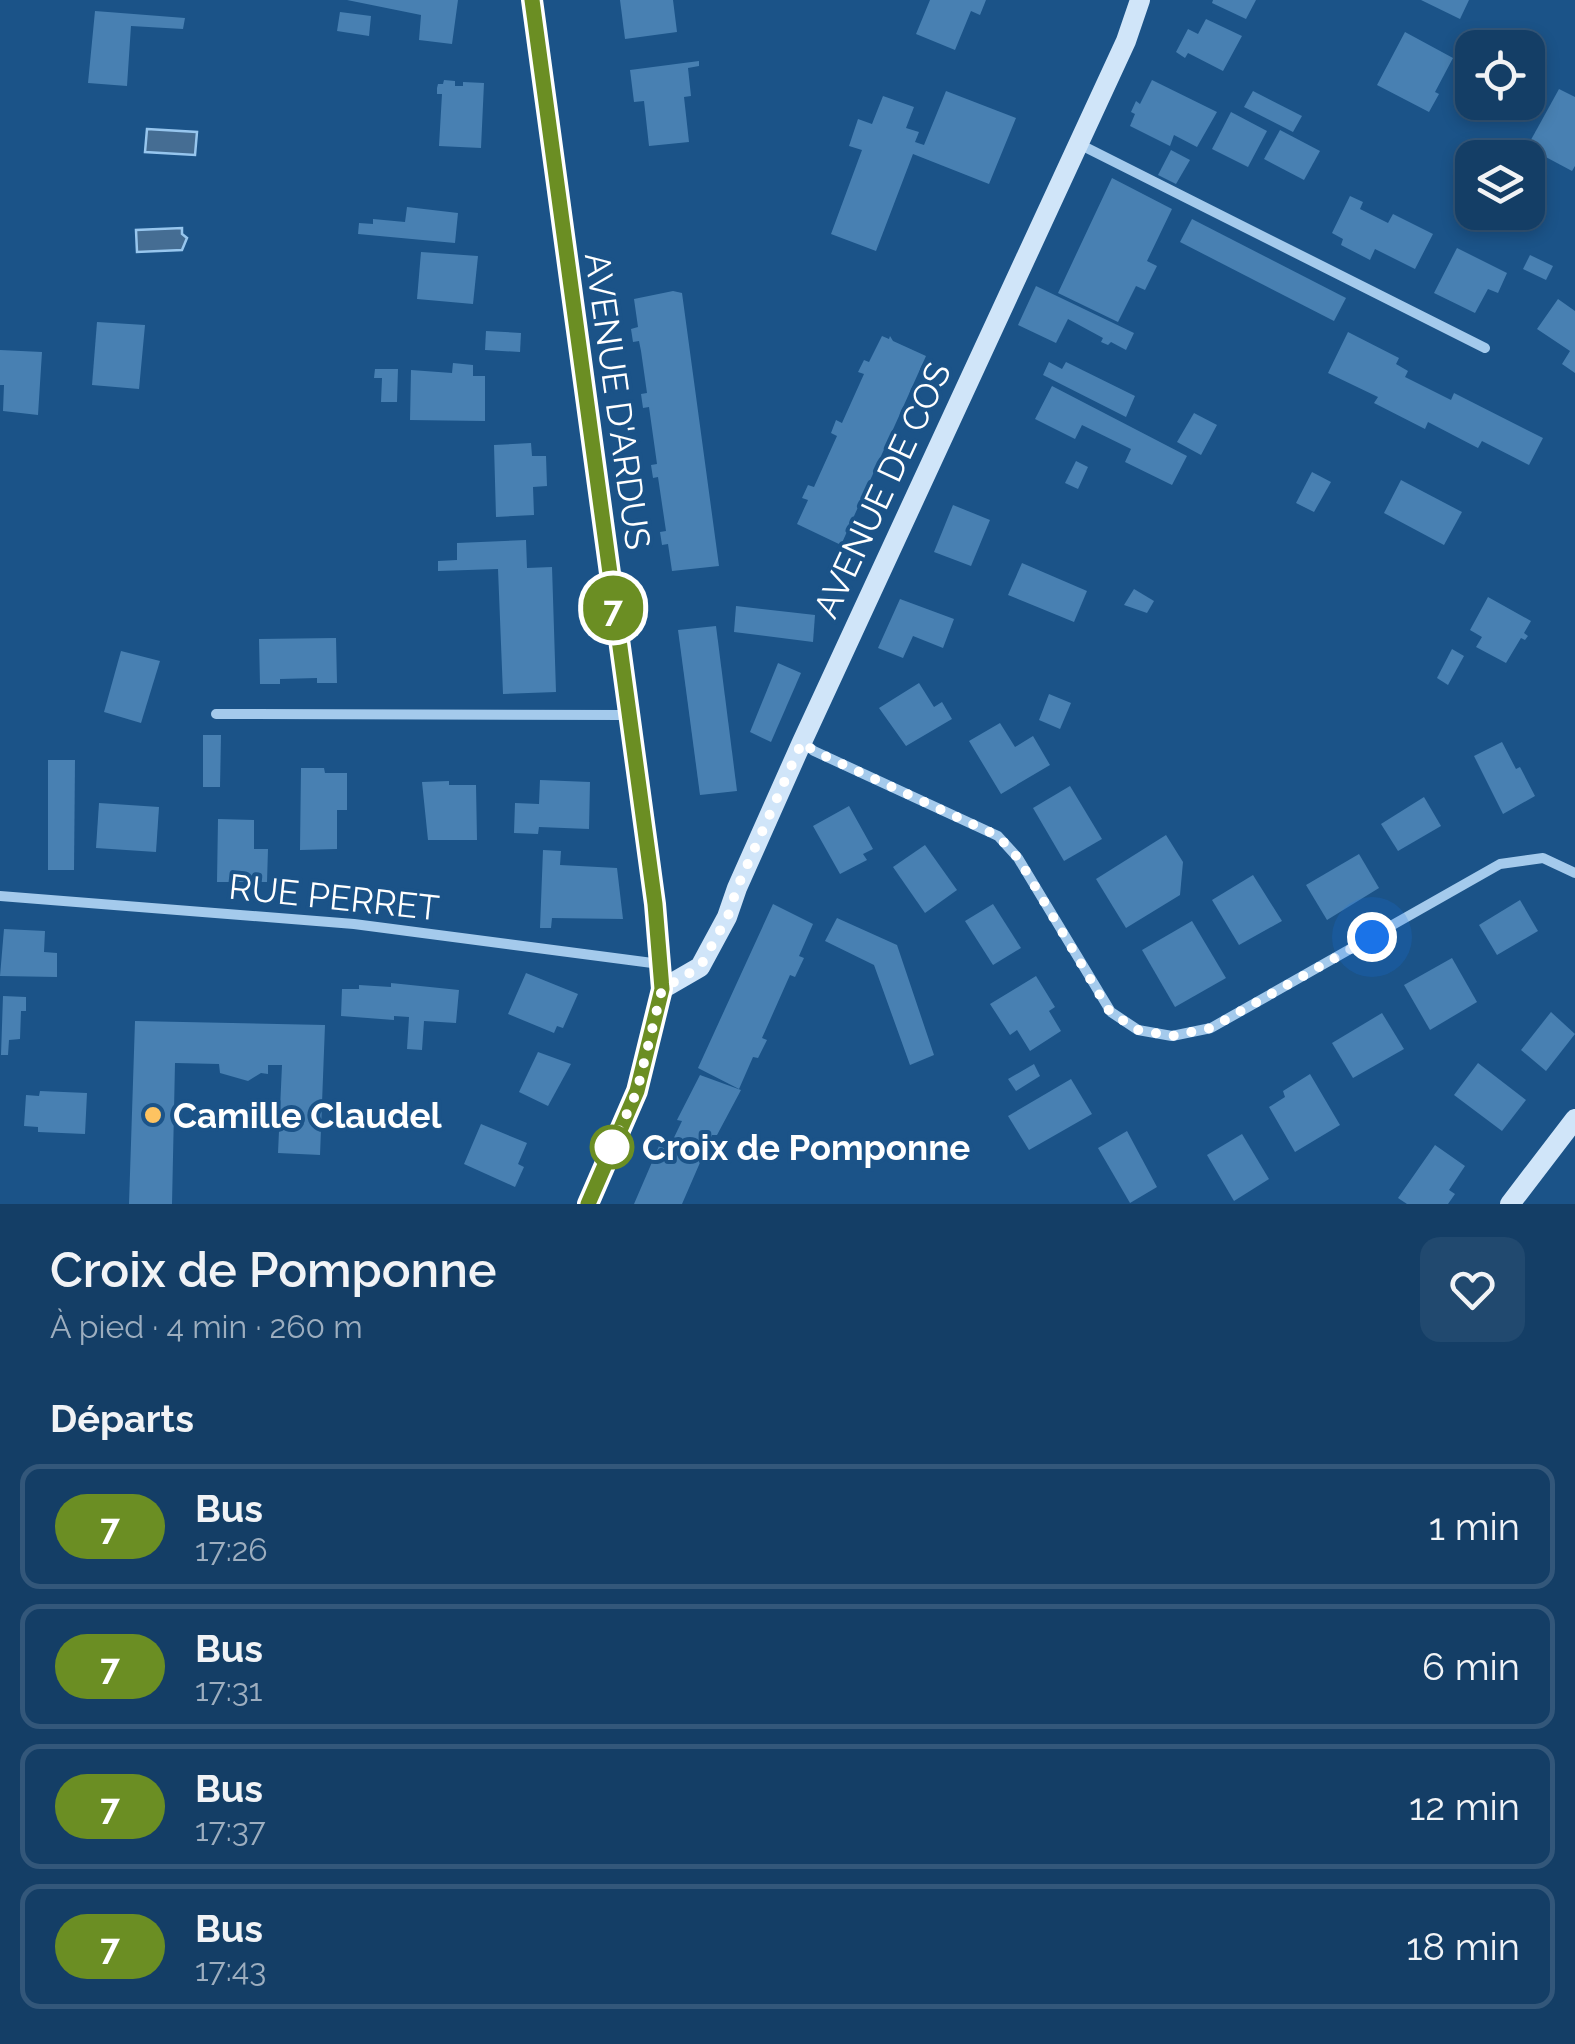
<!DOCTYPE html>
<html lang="fr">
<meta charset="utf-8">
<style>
:root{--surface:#143e66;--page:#21496f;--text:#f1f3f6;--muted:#9daebf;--line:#33577a}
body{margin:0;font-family:Raleway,sans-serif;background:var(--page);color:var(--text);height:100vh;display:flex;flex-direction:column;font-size:38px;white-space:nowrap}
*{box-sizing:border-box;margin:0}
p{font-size:32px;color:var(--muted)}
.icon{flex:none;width:55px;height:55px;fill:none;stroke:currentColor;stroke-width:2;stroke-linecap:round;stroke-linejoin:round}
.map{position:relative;height:1204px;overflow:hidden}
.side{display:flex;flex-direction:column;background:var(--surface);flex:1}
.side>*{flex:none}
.badge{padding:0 20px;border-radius:32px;font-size:35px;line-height:65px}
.fabs{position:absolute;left:1455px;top:30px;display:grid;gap:20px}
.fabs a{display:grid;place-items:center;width:90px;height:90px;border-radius:20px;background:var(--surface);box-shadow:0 5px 15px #0003,0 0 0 2px var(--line);font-size:50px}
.you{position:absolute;width:50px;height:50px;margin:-25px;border:8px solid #fff;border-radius:50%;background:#1a73e8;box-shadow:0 0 0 15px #1a73e833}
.map>.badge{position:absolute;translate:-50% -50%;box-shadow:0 0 0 5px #fff}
h2{padding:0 50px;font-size:38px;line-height:90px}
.round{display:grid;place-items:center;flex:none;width:105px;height:105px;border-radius:20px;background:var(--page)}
.summary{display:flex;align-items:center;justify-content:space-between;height:170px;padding:0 50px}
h1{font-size:48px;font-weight:600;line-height:75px}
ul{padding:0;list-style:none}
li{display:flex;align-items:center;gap:30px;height:125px;margin:0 20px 15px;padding:0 30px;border:5px solid var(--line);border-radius:20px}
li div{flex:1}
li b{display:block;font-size:38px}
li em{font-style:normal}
li .badge{min-width:110px;font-weight:700;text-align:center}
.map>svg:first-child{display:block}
.water{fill:#456d93;stroke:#97c6ee;stroke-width:2.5}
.building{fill:#4880b2}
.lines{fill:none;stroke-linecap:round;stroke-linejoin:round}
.street{stroke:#a4caec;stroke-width:10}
.secondary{stroke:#d0e5f9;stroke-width:20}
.line-casing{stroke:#fff;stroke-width:22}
.line{stroke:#6b8e23;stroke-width:15}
.walk{stroke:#fff;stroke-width:10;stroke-dasharray:0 18}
.poi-dot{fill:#fdc361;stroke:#1b5388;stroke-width:4}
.stop-dot{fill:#fff;stroke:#6b8e23;stroke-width:5}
.labels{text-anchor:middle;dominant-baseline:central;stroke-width:8;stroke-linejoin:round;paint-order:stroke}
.street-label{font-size:35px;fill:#fff;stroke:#1b5388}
.poi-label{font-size:35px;font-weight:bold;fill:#fff;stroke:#1b5388;text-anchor:start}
.stop-label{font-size:35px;font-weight:bold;fill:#fff;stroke:#1b5388;text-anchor:start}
</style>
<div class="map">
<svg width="1575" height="1204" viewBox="0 0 1575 1204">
<rect width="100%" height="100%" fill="#1b5388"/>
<g class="water">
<polygon points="147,129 197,132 195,155 145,152"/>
<polygon points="182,228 182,234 187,238 182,250 137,252 136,230"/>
</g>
<g class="building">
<polygon points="347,0 458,0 452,44 419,40 421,15"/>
<polygon points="620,0 673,0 677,32 625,39"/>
<polygon points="930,0 986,0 980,15 971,11 955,50 916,34"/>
<polygon points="1213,0 1256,0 1246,19 1212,3"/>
<polygon points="1421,0 1469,0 1460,19"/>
<polygon points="95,11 185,18 183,29 131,26 127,86 88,83"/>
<polygon points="340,12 371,16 369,36 337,31"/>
<polygon points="1206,19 1242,36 1223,71 1188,53 1185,58 1176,52 1188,29 1198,34"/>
<polygon points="1405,32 1453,58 1435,92 1439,94 1429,112 1377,85"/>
<polygon points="699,61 699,66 688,68 691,96 684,97 689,142 649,146 644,101 634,102 630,70"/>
<polygon points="444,80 455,81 455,86 463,86 463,82 484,83 481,148 439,146 442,94 437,94 437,88 438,84 443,84"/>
<polygon points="1152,80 1217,112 1197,147 1174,135 1170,146 1130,126 1135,114 1131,112 1136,101 1140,104"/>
<polygon points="1559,89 1575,97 1575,166 1572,171 1527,147"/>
<polygon points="946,91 1016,118 989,184 913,154 876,251 831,234 862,150 849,146 858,119 872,124 883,96 914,107 906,128 919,132 915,142 924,145"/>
<polygon points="1253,91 1302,116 1293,132 1244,107"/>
<polygon points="1231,112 1267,131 1248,167 1212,149"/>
<polygon points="1280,130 1320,151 1304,180 1264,159"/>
<polygon points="1171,150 1190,160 1176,184 1158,175"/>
<polygon points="1112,178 1172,209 1147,261 1157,266 1145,290 1136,286 1118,322 1058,293"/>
<polygon points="1350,196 1363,202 1360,209 1388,223 1393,214 1433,234 1415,269 1375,249 1370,260 1341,245 1343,239 1332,233"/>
<polygon points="407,207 458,213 455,243 358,234 359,223 373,224 373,219 405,222"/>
<polygon points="1192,219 1346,298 1334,321 1180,242"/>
<polygon points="1457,248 1507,273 1498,293 1488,289 1475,313 1434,293"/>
<polygon points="421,252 478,256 473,304 417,299"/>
<polygon points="1530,255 1553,266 1546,280 1523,269"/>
<polygon points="1036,286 1134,333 1126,350 1111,342 1108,345 1101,342 1103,338 1068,319 1056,343 1018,325"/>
<polygon points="673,291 682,293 719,566 672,571 668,544 662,545 660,532 666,531 658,477 653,478 651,465 657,464 649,407 643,408 641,394 647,393 641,351 639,341 633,342 631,329 638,327 634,299"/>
<polygon points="1558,299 1575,311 1575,373 1562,364 1570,351 1537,329"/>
<polygon points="97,322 145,325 139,389 92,385"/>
<polygon points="486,331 521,333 520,352 485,350"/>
<polygon points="1348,332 1399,358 1396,364 1408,371 1405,377 1451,400 1454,393 1543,438 1529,465 1482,441 1478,448 1428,422 1425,429 1374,403 1378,397 1328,373"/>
<polygon points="882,336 889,339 890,336 893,341 926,356 841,545 797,524 808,500 802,498 808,485 814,487 837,436 831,433 836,420 842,423 864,374 858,372 864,360 869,362"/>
<polygon points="0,350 42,352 38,415 3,411 4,385 0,385"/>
<polygon points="1049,362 1062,369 1066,362 1135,396 1126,417 1043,375"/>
<polygon points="453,363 473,365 473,376 485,376 485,421 410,420 411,370 452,373"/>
<polygon points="375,369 398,369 397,402 381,402 382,378 374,378"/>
<polygon points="1052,386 1187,456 1172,485 1125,462 1131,449 1082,425 1075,439 1035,419"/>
<polygon points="1194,413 1217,425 1201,455 1177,442"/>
<polygon points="531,443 532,456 546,456 547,486 533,487 534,515 496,517 494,445"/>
<polygon points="1076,461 1088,467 1078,489 1065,483"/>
<polygon points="1312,472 1331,482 1314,512 1296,503"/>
<polygon points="1401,480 1462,512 1444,545 1384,513"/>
<polygon points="953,505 990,520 971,566 934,552"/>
<polygon points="526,540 527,568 552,567 556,692 503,694 498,569 438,571 438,561 457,560 457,543"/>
<polygon points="1022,563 1087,591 1074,622 1008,595"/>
<polygon points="1134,589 1154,601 1147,613 1124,605"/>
<polygon points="1488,597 1531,621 1524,633 1528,636 1525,640 1521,638 1506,663 1476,647 1482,637 1470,630"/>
<polygon points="900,599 954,619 943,648 913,636 903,658 878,648"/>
<polygon points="736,606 815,615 813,642 734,632"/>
<polygon points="716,626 737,791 700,795 678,630"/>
<polygon points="336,638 337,683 317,683 317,678 280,679 280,684 260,684 259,639"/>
<polygon points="1452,649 1464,656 1448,685 1437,678"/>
<polygon points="121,651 160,661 141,723 104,712"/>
<polygon points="778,663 801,673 771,742 750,732"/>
<polygon points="919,683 934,707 942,702 952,719 906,746 879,708"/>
<polygon points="1049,694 1071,703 1060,729 1039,720"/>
<polygon points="1000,723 1015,747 1033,736 1050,765 1001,794 969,741"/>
<polygon points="203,735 221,735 220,787 203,787"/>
<polygon points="1502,742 1516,769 1520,767 1535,796 1503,814 1474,756"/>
<polygon points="48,760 75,760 74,870 48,870"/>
<polygon points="301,768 324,768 325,773 347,773 347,810 337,810 337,849 300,850"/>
<polygon points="540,780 590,782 589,829 539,827 538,834 514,833 515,803 539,804"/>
<polygon points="449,781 449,785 476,785 477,840 428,840 422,782"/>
<polygon points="1070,786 1102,839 1064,861 1033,808"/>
<polygon points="1424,797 1441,826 1398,851 1381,824"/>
<polygon points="99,803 159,807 156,852 96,848"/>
<polygon points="849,806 873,849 863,854 867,860 840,874 813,826"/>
<polygon points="218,819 254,820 254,849 268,849 267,882 217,882"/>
<polygon points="1166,835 1183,862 1180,895 1126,928 1096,879"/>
<polygon points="925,845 957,890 925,913 893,867"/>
<polygon points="543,850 561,851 560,865 617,868 623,919 552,918 551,928 540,928"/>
<polygon points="1359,854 1379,888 1327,920 1306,885"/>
<polygon points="1253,875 1282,921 1239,945 1212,900"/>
<polygon points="1520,900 1538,931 1497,955 1479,925"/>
<polygon points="773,904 813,924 799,956 804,958 795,977 790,975 762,1038 767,1040 758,1058 753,1057 739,1089 698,1068"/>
<polygon points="993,904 1021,948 993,965 965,921"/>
<polygon points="837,918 897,945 934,1055 910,1065 874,965 825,941"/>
<polygon points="1192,921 1226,978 1175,1007 1142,950"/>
<polygon points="4,929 45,931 44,952 57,953 57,977 0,976"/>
<polygon points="1452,958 1477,1002 1430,1030 1404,985"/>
<polygon points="526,973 578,994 563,1028 557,1026 554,1033 508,1014"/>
<polygon points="1036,976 1055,1007 1049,1011 1061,1031 1030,1051 1017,1030 1010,1035 990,1004"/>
<polygon points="391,983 459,990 456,1023 424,1021 422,1050 407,1049 409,1017 394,1016 394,1020 341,1016 342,989 359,989 359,985 391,987"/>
<polygon points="3,996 26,997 26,1011 21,1011 20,1039 9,1040 8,1055 1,1055"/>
<polygon points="1551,1012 1575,1034 1546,1071 1521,1050"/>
<polygon points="1382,1013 1404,1049 1353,1078 1332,1043"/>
<polygon points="135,1021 325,1025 320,1155 278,1153 282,1065 268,1065 268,1074 261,1073 248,1081 220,1073 219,1064 175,1063 172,1204 129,1204"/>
<polygon points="538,1052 571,1064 548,1106 519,1092"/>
<polygon points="1478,1063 1526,1100 1502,1131 1454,1095"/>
<polygon points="1034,1064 1040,1076 1016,1091 1008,1079"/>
<polygon points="1310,1074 1340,1125 1295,1152 1269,1107 1285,1097 1283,1091"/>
<polygon points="700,1075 741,1090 717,1135 712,1135 682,1204 634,1204 659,1146 668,1150 682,1121 677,1120 679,1116"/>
<polygon points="1071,1079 1092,1114 1029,1150 1008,1116"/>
<polygon points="40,1091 87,1093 85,1134 38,1132 38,1127 24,1126 26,1095 39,1096"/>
<polygon points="481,1124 527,1143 518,1164 524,1167 515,1187 464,1164"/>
<polygon points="1127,1131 1157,1187 1130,1203 1098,1148"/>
<polygon points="1242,1134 1269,1179 1234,1201 1207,1155"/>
<polygon points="1435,1145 1465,1166 1449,1190 1455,1194 1448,1204 1407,1204 1398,1198"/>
</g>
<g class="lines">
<g class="street">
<polyline points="1077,143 1485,348"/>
<polyline points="216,714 627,715"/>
<polyline points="802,742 814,751 998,836 1018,858 1111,1012 1138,1030 1172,1036 1211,1028 1500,864 1543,858 1575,873"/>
<polyline points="0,896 354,924 660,964"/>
</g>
<g class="secondary">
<polyline points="532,0 655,904 662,989 637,1091 588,1204"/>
<polyline points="662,989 700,967 727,917 737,888 802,742 1126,41 1140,0"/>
<polyline points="1510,1204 1575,1119"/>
</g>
</g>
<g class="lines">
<defs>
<polyline id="line" points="532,0 655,904 662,989 637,1091 588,1204"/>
</defs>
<use href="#line" class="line-casing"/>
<use href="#line" class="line"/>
<polyline class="walk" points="612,1147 637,1091 662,989 700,967 728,916 737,888 802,742 814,751 998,836 1018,858 1110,1012 1138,1030 1172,1036 1211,1028 1372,937"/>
</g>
<circle class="poi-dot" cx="153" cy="1115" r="10"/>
<circle class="stop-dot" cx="612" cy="1147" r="20"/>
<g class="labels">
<g class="street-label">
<text transform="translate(618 401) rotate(82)">AVENUE D'ARDUS</text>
<text transform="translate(882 490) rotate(-65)">AVENUE DE COS</text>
<text transform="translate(334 897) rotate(6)">RUE PERRET</text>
</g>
<g class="poi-label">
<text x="173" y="1115">Camille Claudel</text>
</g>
<g class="stop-label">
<text x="642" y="1147">Croix de Pomponne</text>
</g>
</g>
</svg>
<div class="fabs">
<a><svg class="icon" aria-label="locate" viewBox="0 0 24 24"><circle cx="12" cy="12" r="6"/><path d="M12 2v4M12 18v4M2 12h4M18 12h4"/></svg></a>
<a><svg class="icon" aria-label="layers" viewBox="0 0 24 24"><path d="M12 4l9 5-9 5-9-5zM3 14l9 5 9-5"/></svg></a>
</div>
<div class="you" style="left:1372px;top:937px"></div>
<b class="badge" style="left:613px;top:608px;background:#6b8e23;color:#fff">7</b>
</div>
<section class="side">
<div class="summary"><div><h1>Croix de Pomponne</h1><p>À pied · 4 min · 260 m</p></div><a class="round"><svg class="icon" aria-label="heart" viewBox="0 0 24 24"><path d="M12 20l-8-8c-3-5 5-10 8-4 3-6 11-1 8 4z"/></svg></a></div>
<h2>Départs</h2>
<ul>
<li><span class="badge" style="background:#6b8e23;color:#fff">7</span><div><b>Bus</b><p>17:26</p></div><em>1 min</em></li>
<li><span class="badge" style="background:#6b8e23;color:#fff">7</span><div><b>Bus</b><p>17:31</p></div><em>6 min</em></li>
<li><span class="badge" style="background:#6b8e23;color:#fff">7</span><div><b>Bus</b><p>17:37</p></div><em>12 min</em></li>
<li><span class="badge" style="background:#6b8e23;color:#fff">7</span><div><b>Bus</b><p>17:43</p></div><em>18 min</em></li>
</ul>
</section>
